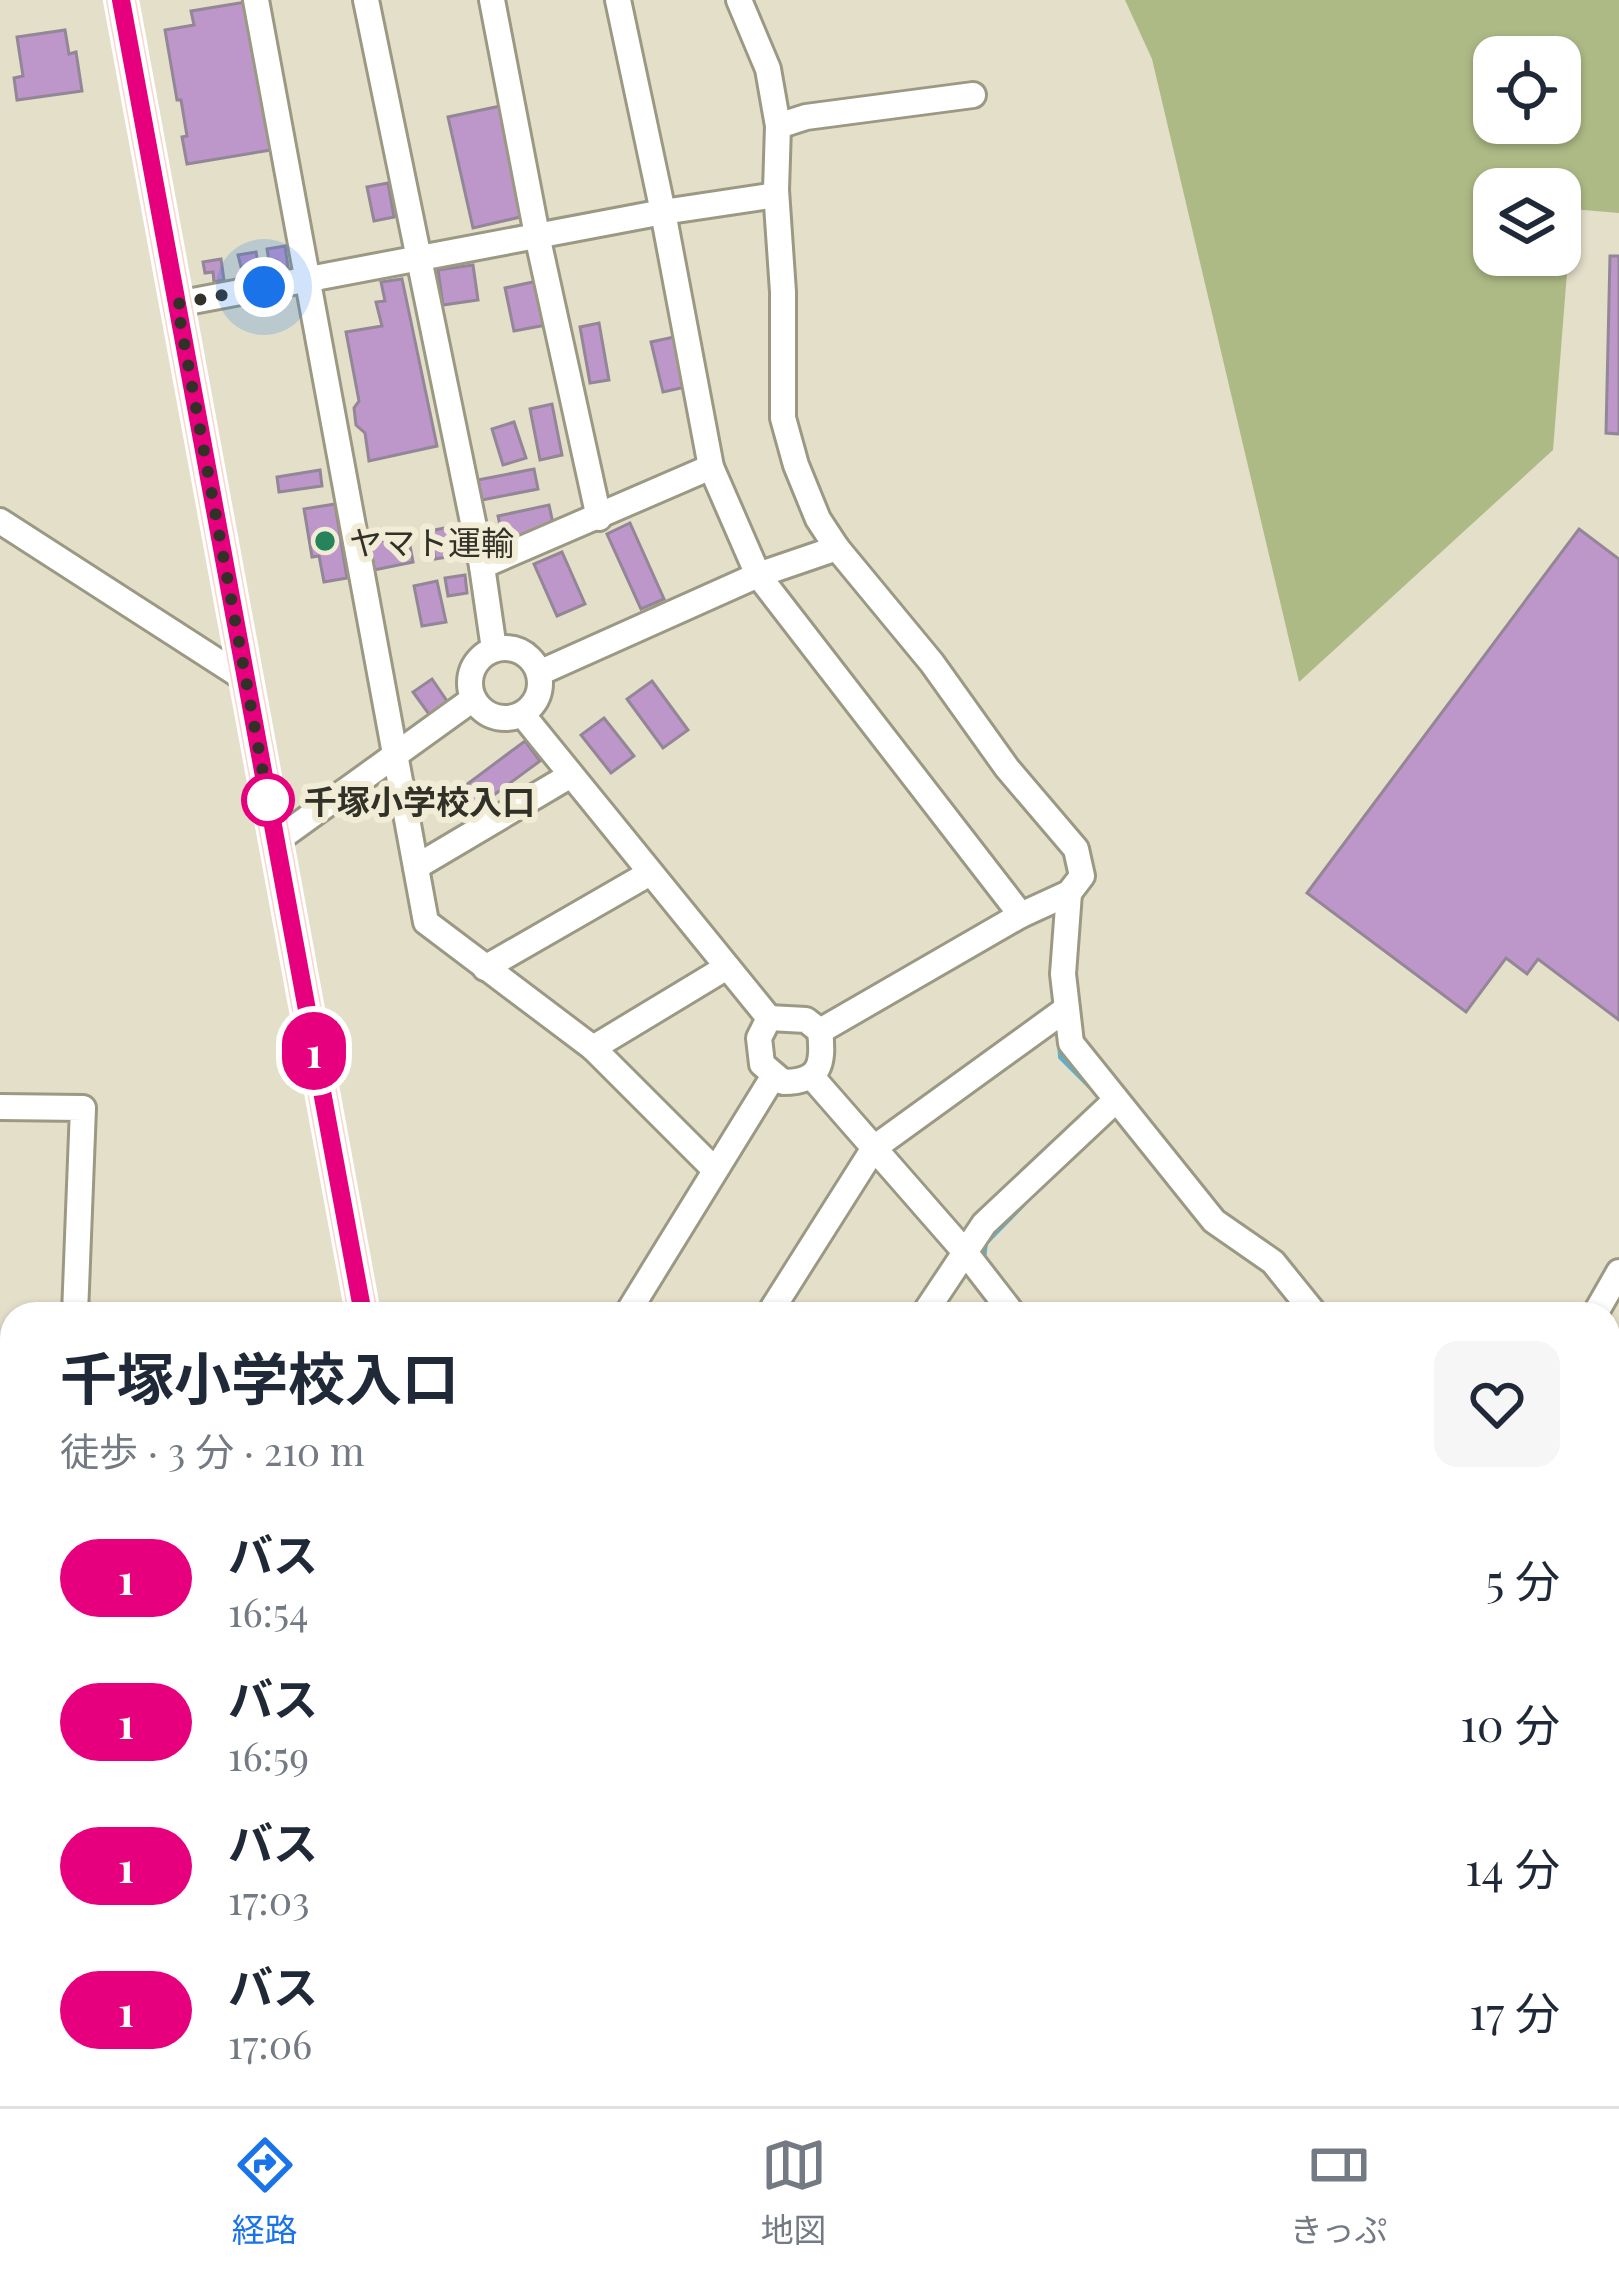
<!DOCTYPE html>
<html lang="ja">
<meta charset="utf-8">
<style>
:root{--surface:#fff;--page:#f6f6f7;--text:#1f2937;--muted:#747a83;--line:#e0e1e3;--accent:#1a73e8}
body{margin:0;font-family:"Playfair Display","Noto Sans JP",serif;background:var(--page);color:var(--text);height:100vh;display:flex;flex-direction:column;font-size:45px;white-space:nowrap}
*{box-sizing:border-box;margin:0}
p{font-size:39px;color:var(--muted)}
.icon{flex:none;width:66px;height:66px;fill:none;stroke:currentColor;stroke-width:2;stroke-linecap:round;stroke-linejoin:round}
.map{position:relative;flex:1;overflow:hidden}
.side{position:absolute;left:0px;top:1302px;width:1620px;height:804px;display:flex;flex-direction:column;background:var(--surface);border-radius:36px 36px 0 0;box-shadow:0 3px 9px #0004}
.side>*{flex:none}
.badge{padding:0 24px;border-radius:39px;font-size:42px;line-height:78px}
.controls{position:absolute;left:1473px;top:36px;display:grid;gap:24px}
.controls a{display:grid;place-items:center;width:108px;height:108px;border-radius:24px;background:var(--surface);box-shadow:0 3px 9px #0004;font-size:60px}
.you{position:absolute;width:60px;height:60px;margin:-30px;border:9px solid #fff;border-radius:50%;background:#1a73e8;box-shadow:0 0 0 18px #1a73e833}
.map>.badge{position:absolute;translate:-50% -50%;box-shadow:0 0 0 6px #fff}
.round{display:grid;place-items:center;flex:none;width:126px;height:126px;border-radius:24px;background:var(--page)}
.overview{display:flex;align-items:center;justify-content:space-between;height:204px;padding:0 60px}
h1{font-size:57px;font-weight:700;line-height:90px}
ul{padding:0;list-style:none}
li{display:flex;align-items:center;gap:36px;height:144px;padding:0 60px}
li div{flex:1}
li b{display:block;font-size:45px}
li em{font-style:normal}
li .badge{min-width:132px;font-weight:700;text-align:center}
.tabs{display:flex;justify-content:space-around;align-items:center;height:168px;border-top:3px solid var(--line);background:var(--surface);font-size:33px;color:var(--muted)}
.tabs a{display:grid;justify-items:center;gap:6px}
.tabs .selected{color:var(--accent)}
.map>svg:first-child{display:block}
.green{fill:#aeba86;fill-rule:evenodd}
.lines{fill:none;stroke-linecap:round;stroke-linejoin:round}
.stream{stroke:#61afc6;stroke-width:6}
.building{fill:#be97ca;stroke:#938697;stroke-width:3}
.minor-casing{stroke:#9b9883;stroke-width:30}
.major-casing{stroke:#fff;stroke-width:36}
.minor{stroke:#fff;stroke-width:24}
.major{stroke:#f9d6ce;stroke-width:30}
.line-casing{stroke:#fff;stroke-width:27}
.line{stroke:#e6007e;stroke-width:18}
.walk{stroke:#323128;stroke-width:12;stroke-dasharray:0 21.6}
.poi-dot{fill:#26835a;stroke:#f0ecd6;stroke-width:4.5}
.stop-dot{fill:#fff;stroke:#e6007e;stroke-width:6}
.labels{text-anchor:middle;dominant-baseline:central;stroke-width:12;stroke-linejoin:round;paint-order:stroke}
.poi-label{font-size:33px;fill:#323128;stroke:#f0ecd6;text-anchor:start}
.stop-label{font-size:33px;font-weight:bold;fill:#323128;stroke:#f0ecd6;text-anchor:start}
</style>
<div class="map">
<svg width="1619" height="2106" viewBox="0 0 1619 2106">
<rect width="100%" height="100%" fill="#e3dfc9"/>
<path class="green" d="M 1125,0 L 1619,0 L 1619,213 L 1572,209 L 1553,450 L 1299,682 L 1152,59 ZM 1494,57 L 1560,57 L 1560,123 L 1494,123 ZM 1494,189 L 1560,189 L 1560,255 L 1494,255 Z"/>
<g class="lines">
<g class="stream">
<polyline points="1060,1040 1061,1057 1091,1087"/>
<polyline points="983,1259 985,1243 1023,1204"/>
<polyline points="1608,1865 1616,1870"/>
</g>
</g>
<g class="building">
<polygon points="246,2 271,150 187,164 182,137 187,136 181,100 177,100 165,30 194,25 191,11"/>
<polygon points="65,30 69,54 76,52 82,91 17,100 14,78 23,76 17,37"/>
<polygon points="505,105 529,215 473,228 448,117"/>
<polygon points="388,183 394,217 374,221 367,187"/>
<polygon points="285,246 288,267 278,269 276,260 269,261 267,249"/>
<polygon points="256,252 260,273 249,275 248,265 241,267 238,255"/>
<polygon points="1610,256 1619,256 1619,434 1606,433"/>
<polygon points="221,259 224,280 214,282 213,272 205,273 203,262"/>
<polygon points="473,265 478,300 443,305 438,270"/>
<polygon points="402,279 437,446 369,461 365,433 356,425 354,408 359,401 346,332 382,326 376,302 385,301 381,282"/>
<polygon points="537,281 546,325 514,331 505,288"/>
<polygon points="599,323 609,380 590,383 580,327"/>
<polygon points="674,337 685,387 663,392 651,342"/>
<polygon points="552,404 562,455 540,460 530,409"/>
<polygon points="514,422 526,458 503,465 492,429"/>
<polygon points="534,469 538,489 482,500 478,480"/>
<polygon points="320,470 322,486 279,492 277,477"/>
<polygon points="335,504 347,578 324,582 319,556 312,557 304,509"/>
<polygon points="549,505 554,528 503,539 498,516"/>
<polygon points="630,523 664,599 641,609 607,534"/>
<polygon points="454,526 460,555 435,559 430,531"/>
<polygon points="1579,529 1619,559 1619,1020 1538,959 1527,974 1506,958 1466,1012 1307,893"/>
<polygon points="408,535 413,562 374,570 369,543"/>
<polygon points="562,552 585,604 557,616 534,564"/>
<polygon points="465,575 467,593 448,596 445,578"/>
<polygon points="437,581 446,622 422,626 414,586"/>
<polygon points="432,679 449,704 431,717 413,692"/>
<polygon points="652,681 688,730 663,748 627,699"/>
<polygon points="604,718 634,756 611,773 581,735"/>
<polygon points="525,741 540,761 476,808 462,788"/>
<polygon points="1619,1504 1619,1541 1608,1536 1608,1526"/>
<polygon points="557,2094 572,2094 593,2100 592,2106 554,2106"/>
</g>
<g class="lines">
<defs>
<g id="minor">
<polyline points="256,0 426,922 593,1048 715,1170"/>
<polyline points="366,0 482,566 494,649"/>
<polyline points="492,0 537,235 599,518"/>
<polyline points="618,0 663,212 711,467 758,575 1021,915 820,1031 806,1020 769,1018"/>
<polyline points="739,0 768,69 778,126 776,190 783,292 783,418 796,465 818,519 837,548 932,663 1007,768 1076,849 1082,876 1069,893 1021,915"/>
<polyline points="778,126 806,117 973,95"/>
<polyline points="177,304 663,212 776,195"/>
<polyline points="0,521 245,679"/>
<polyline points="482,566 711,467"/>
<circle cx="505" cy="683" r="35"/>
<polyline points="539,673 758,575 837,548"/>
<polyline points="522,714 769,1018"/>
<polyline points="276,841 473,699"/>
<polyline points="416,867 571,775"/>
<polyline points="1069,893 1063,974 1071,1043 1214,1221 1273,1262 1315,1314"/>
<polyline points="485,968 650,873"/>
<path d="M 769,1018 L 759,1038 L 762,1064 L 783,1082 C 820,1082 824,1065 820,1031"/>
<polyline points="593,1048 727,967"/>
<polyline points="812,1077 965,1252 1013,1314"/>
<polyline points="0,1107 83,1108 75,1314"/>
<polyline points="627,1314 773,1077"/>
<polyline points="769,1314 874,1148 1066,1009"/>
<polyline points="924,1314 984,1224 1116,1100"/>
<polyline points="1595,1314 1619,1272"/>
<polyline points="1608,1561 1619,1567"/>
<polyline points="0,1603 12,1603"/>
<polyline points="1608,1908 1619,1886"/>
<polyline points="1266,2094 1299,2106"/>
<polyline points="825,2106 848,2094"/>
<polyline points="1488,2106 1496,2094"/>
</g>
<g id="major">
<polyline points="121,0 363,1314"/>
<polyline points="510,2094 512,2106"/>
</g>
</defs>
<use href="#minor" class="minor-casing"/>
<use href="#major" class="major-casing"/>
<use href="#minor" class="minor"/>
<use href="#major" class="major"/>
</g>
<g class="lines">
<defs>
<polyline id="line" points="121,0 363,1314"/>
</defs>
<use href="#line" class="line-casing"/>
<use href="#line" class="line"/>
<polyline class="walk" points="264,287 177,304 268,800"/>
</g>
<circle class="poi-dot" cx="325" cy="541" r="12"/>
<circle class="stop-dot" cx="268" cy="800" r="24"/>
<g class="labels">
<g class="poi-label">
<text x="349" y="541">ヤマト運輸</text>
</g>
<g class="stop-label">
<text x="304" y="800">千塚小学校入口</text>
</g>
</g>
</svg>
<div class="controls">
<a><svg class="icon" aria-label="locate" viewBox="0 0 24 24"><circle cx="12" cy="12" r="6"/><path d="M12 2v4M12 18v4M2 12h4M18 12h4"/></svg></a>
<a><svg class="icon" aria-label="layers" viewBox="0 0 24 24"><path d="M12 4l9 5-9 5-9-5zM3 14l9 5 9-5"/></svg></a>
</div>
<div class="you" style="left:264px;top:287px"></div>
<b class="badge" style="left:314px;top:1051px;background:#e6007e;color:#fff">1</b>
<section class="side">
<div class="overview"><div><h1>千塚小学校入口</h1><p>徒歩 · 3 分 · 210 m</p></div><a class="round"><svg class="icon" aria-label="heart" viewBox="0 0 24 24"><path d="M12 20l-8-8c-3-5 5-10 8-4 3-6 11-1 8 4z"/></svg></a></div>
<ul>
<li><span class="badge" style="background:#e6007e;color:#fff">1</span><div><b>バス</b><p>16:54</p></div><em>5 分</em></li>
<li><span class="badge" style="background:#e6007e;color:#fff">1</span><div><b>バス</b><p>16:59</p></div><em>10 分</em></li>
<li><span class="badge" style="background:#e6007e;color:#fff">1</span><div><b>バス</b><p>17:03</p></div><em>14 分</em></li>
<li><span class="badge" style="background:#e6007e;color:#fff">1</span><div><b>バス</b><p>17:06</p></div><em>17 分</em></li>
</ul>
</section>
</div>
<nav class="tabs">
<a class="selected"><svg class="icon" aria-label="directions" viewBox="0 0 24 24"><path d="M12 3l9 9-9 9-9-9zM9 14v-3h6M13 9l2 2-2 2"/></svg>経路</a>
<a><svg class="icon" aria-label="map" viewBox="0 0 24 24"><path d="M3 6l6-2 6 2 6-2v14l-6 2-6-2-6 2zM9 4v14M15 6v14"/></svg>地図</a>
<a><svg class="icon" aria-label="tickets" viewBox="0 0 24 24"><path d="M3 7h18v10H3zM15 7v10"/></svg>きっぷ</a>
</nav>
